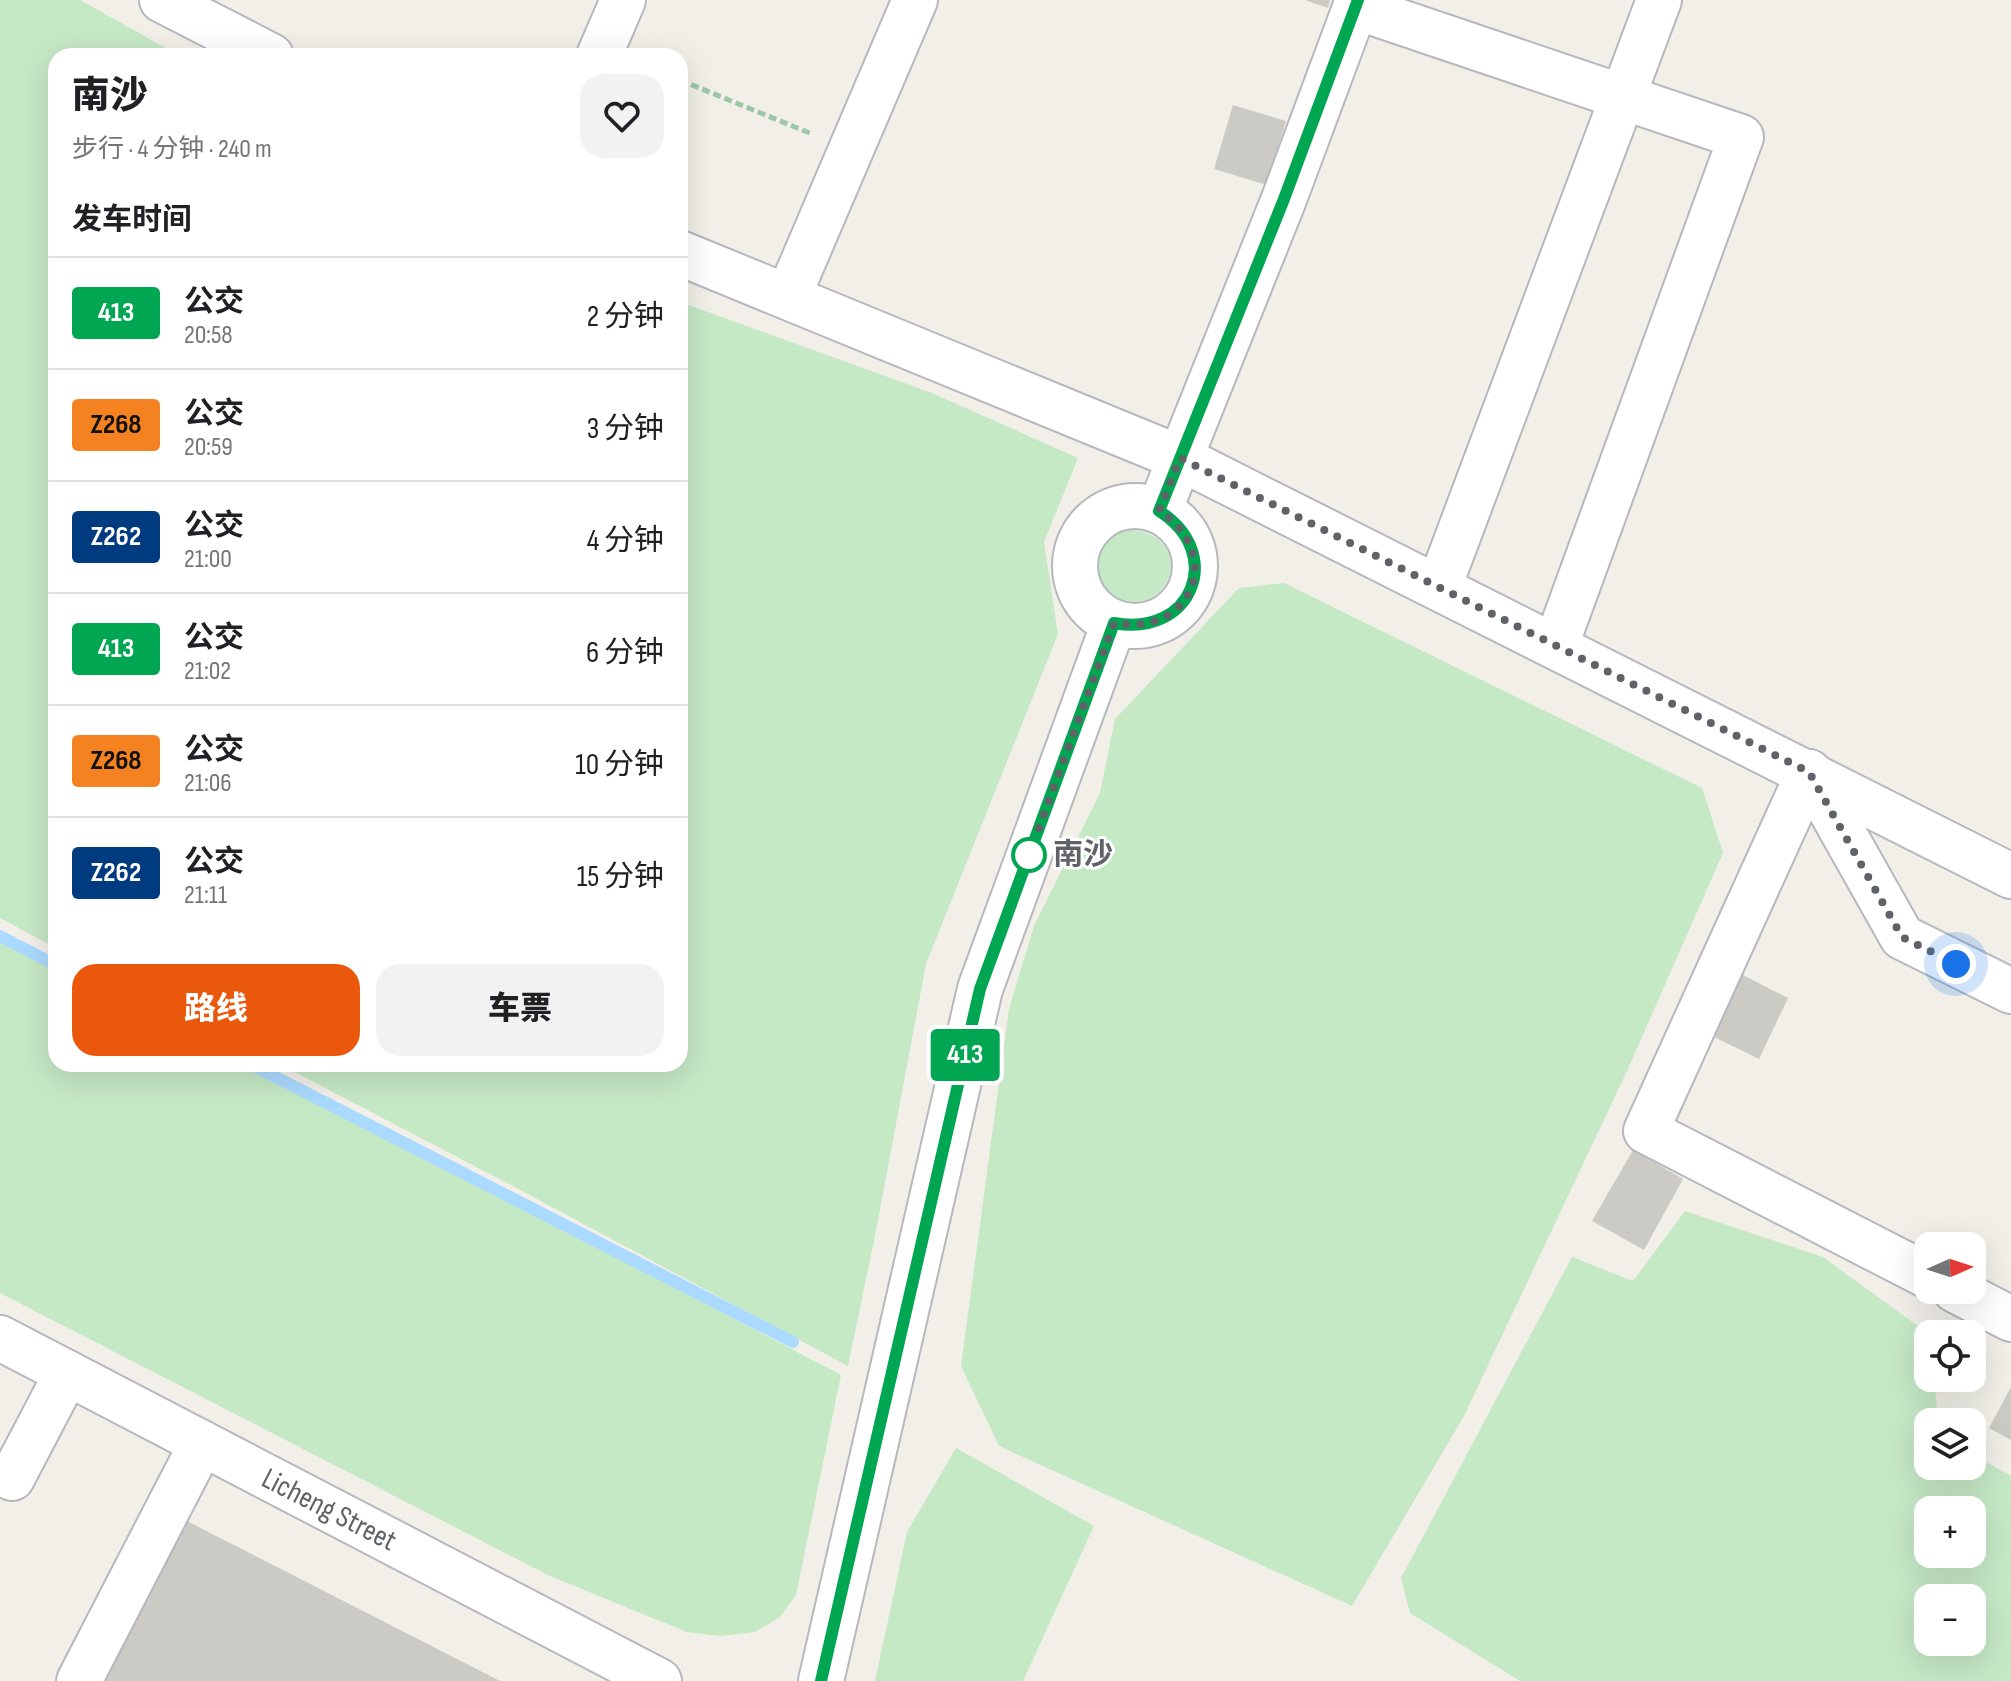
<!DOCTYPE html>
<html lang="zh">
<meta charset="utf-8">
<style>
:root{--surface:#fff;--page:#f2f2f2;--text:#202124;--muted:#757577;--line:#e0e0e0;--accent:#ea580c}
body{margin:0;font-family:"Sofia Sans Condensed","Noto Sans SC",sans-serif;background:var(--page);color:var(--text);height:100vh;display:flex;flex-direction:column;font-size:30px;white-space:nowrap}
*{box-sizing:border-box;margin:0}
p{font-size:26px;color:var(--muted)}
.icon{flex:none;width:44px;height:44px;fill:none;stroke:currentColor;stroke-width:2;stroke-linecap:round;stroke-linejoin:round}
.map{position:relative;flex:1;overflow:hidden}
.side{position:absolute;left:48px;top:48px;width:640px;height:1024px;display:flex;flex-direction:column;background:var(--surface);border-radius:24px;box-shadow:0 8px 32px #0002}
.side>*{flex:none}
.badge{padding:0 16px;border-radius:6px;font-size:28px;line-height:52px}
.needle{width:52px;rotate:87deg}
.tools{position:absolute;left:1914px;top:1232px;display:grid;gap:16px}
.tools a{display:grid;place-items:center;width:72px;height:72px;border-radius:16px;background:var(--surface);box-shadow:0 8px 32px #0002;font-size:40px}
.you{position:absolute;width:40px;height:40px;margin:-20px;border:6px solid #fff;border-radius:50%;background:#1a73e8;box-shadow:0 0 0 12px #1a73e833}
.map>.badge{position:absolute;translate:-50% -50%;box-shadow:0 0 0 4px #fff}
h2{padding:0 24px;font-size:30px;line-height:72px}
.round{display:grid;place-items:center;flex:none;width:84px;height:84px;border-radius:24px;background:var(--page)}
.overview{display:flex;align-items:center;justify-content:space-between;height:136px;padding:0 24px}
h1{font-size:38px;font-weight:800;line-height:60px}
.cta{display:flex;gap:16px;margin-top:auto;padding:16px 24px}
.cta a{flex:1;height:92px;border-radius:24px;background:var(--accent);color:#fff;font-size:32px;font-weight:800;line-height:92px;text-align:center}
.cta a+a{background:var(--page);color:var(--text)}
ul{padding:0;list-style:none}
li{display:flex;align-items:center;gap:24px;height:112px;padding:0 24px;border-top:2px solid var(--line)}
li div{flex:1}
li b{display:block;font-size:30px}
li em{font-style:normal}
li .badge{min-width:88px;font-weight:700;text-align:center}
.map>svg:first-child{display:block}
.green{fill:#c5e8c5;fill-rule:evenodd}
.lines{fill:none;stroke-linecap:round;stroke-linejoin:round}
.stream{stroke:#aadaff;stroke-width:12}
.building{fill:#cccac5}
.minor-casing{stroke:#b5b8bc;stroke-width:48}
.path{stroke:#9cc7a9;stroke-width:5;stroke-dasharray:8 4;stroke-linecap:butt}
.minor{stroke:#fff;stroke-width:44}
.line-casing{stroke:#fff;stroke-width:18}
.line{stroke:#00a651;stroke-width:12}
.walk{stroke:#5f6368;stroke-width:8;stroke-dasharray:0 14.4}
.stop-dot{fill:#fff;stroke:#00a651;stroke-width:4}
.labels{text-anchor:middle;dominant-baseline:central;stroke-width:6;stroke-linejoin:round;paint-order:stroke}
.stop-label{font-size:30px;font-weight:bold;fill:#5f6368;stroke:#fff;text-anchor:start}
.street-label{font-size:30px;fill:#5f6368;stroke:#fff}
</style>
<div class="map">
<svg width="2011" height="1681" viewBox="0 0 2011 1681">
<rect width="100%" height="100%" fill="#f1efe8"/>
<g class="green">
<polygon points="0,0 80,0 180,56 56,56 56,948 0,918"/>
<polygon points="680,302 932,393 1078,458 1044,542 1058,634 926,964 876,1231 848,1366 511,1185 279,1064 680,1064"/>
<path d="M 1125,530 C 1189,527 1187,612 1111,605 C 1089,578 1091,545 1125,530 Z"/>
<polygon points="1284,583 1702,788 1723,853 1627,1071 1464,1416 1352,1606 999,1446 961,1366 1009,1009 1034,926 1100,793 1115,719 1239,588"/>
<polygon points="0,934 56,963 56,1064 248,1064 841,1375 796,1595 780,1617 755,1632 721,1636 687,1632 550,1576 0,1293"/>
<path d="M 1685,1211 L 1823,1257 L 1929,1334 L 1928,1378 L 1941,1378 L 1935,1386 L 1938,1422 L 1928,1422 L 1928,1466 L 1972,1466 L 1972,1454 L 2011,1476 L 2011,1681 L 1520,1681 L 1410,1613 L 1401,1578 L 1572,1257 L 1633,1281 ZM 1928,1510 L 1972,1510 L 1972,1554 L 1928,1554 ZM 1928,1598 L 1972,1598 L 1972,1642 L 1928,1642 Z"/>
<polygon points="956,1448 1094,1526 1023,1681 875,1681 907,1532"/>
</g>
<g class="lines">
<g class="stream">
<polyline points="0,936 56,965"/>
<polyline points="250,1064 793,1342"/>
</g>
</g>
<g class="building">
<polygon points="1305,0 1330,0 1328,8"/>
<polygon points="1233,105 1286,121 1267,185 1214,169"/>
<polygon points="1735,971 1788,998 1759,1059 1706,1033"/>
<polygon points="1633,1150 1683,1179 1644,1250 1592,1221"/>
<polygon points="2011,1387 2011,1440 1989,1428"/>
<polygon points="177,1516 500,1681 94,1681"/>
</g>
<g class="lines">
<defs>
<g id="minor">
<polyline points="162,0 271,56"/>
<polyline points="1356,7 1741,137 1556,645"/>
<polyline points="599,56 623,0"/>
<polyline points="680,253 1180,458 2011,876"/>
<polyline points="788,297 915,0"/>
<circle cx="1135" cy="566" r="60"/>
<polyline points="1159,511 1284,199 1358,0"/>
<polyline points="1439,587 1659,0"/>
<polyline points="1809,772 1646,1131 1928,1276"/>
<polyline points="1809,772 1902,937 2011,991"/>
<polyline points="1955,1290 2011,1319"/>
<polyline points="0,1338 659,1681"/>
<polyline points="12,1478 67,1373"/>
<polyline points="79,1681 202,1443"/>
<polyline points="821,1681 980,989 1114,623"/>
</g>
</defs>
<use href="#minor" class="minor-casing"/>
<polyline class="path" points="680,80 812,134"/>
<use href="#minor" class="minor"/>
</g>
<g class="lines">
<defs>
<path id="line" d="M 821,1681 L 980,989 L 1114,623 C 1192,638 1226,553 1159,511 L 1284,199 L 1358,0"/>
</defs>
<use href="#line" class="line-casing"/>
<use href="#line" class="line"/>
<path class="walk" d="M 1029,855 L 1114,623 C 1192,638 1226,553 1159,511 L 1180,458 L 1809,772 L 1902,937 L 1956,964"/>
</g>
<circle class="stop-dot" cx="1029" cy="855" r="16"/>
<g class="labels">
<g class="stop-label">
<text x="1053" y="855">南沙</text>
</g>
<g class="street-label">
<text transform="translate(329 1510) rotate(27)">Licheng Street</text>
</g>
</g>
</svg>
<div class="tools">
<a><svg class="needle" viewBox="-14 -14 28 28"><path d="M0-13l5 13h-10z" fill="#e53935"/><path d="M0 13l5-13h-10z" fill="#757577"/></svg></a>
<a><svg class="icon" aria-label="locate" viewBox="0 0 24 24"><circle cx="12" cy="12" r="6"/><path d="M12 2v4M12 18v4M2 12h4M18 12h4"/></svg></a>
<a><svg class="icon" aria-label="layers" viewBox="0 0 24 24"><path d="M12 4l9 5-9 5-9-5zM3 14l9 5 9-5"/></svg></a>
<a>+</a>
<a>−</a>
</div>
<div class="you" style="left:1956px;top:964px"></div>
<b class="badge" style="left:965px;top:1055px;background:#00a651;color:#fff">413</b>
<section class="side">
<div class="overview"><div><h1>南沙</h1><p>步行 · 4 分钟 · 240 m</p></div><a class="round"><svg class="icon" aria-label="heart" viewBox="0 0 24 24"><path d="M12 20l-8-8c-3-5 5-10 8-4 3-6 11-1 8 4z"/></svg></a></div>
<h2>发车时间</h2>
<ul>
<li><span class="badge" style="background:#00a651;color:#fff">413</span><div><b>公交</b><p>20:58</p></div><em>2 分钟</em></li>
<li><span class="badge" style="background:#f58220;color:#111">Z268</span><div><b>公交</b><p>20:59</p></div><em>3 分钟</em></li>
<li><span class="badge" style="background:#003b80;color:#fff">Z262</span><div><b>公交</b><p>21:00</p></div><em>4 分钟</em></li>
<li><span class="badge" style="background:#00a651;color:#fff">413</span><div><b>公交</b><p>21:02</p></div><em>6 分钟</em></li>
<li><span class="badge" style="background:#f58220;color:#111">Z268</span><div><b>公交</b><p>21:06</p></div><em>10 分钟</em></li>
<li><span class="badge" style="background:#003b80;color:#fff">Z262</span><div><b>公交</b><p>21:11</p></div><em>15 分钟</em></li>
</ul>
<div class="cta"><a>路线</a><a>车票</a></div>
</section>
</div>
